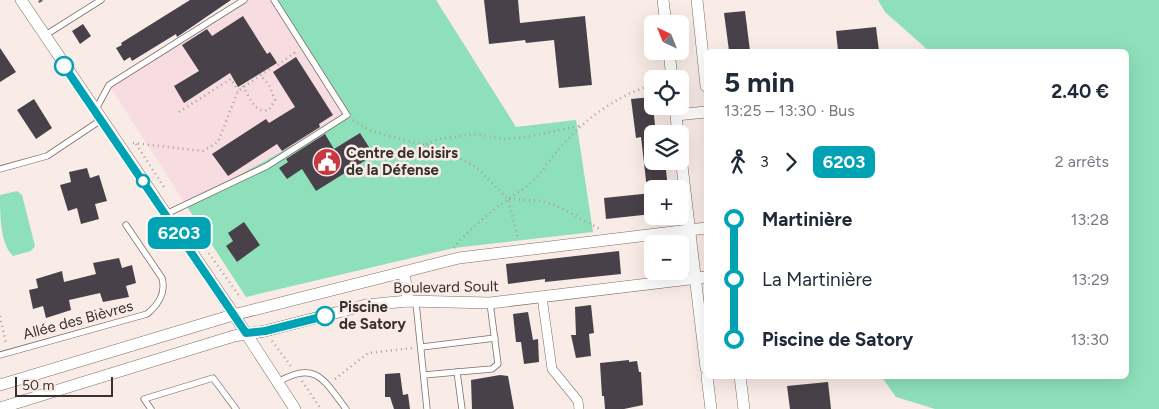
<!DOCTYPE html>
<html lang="fr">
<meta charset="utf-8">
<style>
:root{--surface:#fff;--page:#f6f6f7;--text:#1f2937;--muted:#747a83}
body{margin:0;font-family:Figtree,sans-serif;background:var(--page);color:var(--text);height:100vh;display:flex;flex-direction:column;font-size:19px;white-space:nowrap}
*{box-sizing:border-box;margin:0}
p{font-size:16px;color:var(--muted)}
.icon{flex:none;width:28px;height:28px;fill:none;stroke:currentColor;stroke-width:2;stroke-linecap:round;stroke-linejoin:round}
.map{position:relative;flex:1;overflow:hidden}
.drawer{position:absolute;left:704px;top:49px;width:425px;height:330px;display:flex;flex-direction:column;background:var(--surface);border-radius:8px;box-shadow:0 5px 20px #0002}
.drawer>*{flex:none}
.badge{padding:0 10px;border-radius:8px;font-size:18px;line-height:32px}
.needle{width:32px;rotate:317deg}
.buttons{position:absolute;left:644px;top:15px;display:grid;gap:10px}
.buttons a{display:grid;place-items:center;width:45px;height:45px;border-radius:8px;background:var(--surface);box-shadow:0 5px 20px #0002;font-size:25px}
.scale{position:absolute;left:15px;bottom:12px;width:98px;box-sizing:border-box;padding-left:5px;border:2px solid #37312f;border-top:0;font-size:14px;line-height:18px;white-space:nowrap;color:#37312f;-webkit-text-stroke:4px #f9ebe5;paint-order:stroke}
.map>.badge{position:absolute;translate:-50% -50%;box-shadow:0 0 0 2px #fff}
.legs{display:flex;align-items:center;gap:8px;height:55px;padding:0 20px;font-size:16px}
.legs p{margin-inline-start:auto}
.overview{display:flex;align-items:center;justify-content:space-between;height:85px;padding:0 20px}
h1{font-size:28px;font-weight:700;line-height:38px}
ul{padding:0 20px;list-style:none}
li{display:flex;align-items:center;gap:18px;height:60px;font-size:19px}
li i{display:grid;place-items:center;width:8px;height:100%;margin:0 6px;background:currentColor}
li i::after{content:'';width:12px;height:12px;margin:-6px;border:4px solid;border-radius:50%;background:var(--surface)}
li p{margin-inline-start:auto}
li:first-child i{background:linear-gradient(#0000 50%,currentColor 0)}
li:last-child i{background:linear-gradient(currentColor 50%,#0000 0)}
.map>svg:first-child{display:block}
.commercial{fill:#f7dce2}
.green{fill:#8ee0ba}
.building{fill:#49414a}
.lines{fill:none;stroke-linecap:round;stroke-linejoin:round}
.service-casing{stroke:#7b6f6a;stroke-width:7}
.pedestrian-casing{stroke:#7b6f6a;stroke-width:10}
.minor-casing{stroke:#7b6f6a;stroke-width:12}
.path{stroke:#aa9f9b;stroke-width:2.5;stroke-dasharray:1 4;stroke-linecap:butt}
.service{stroke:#fff;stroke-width:5.5}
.pedestrian{stroke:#fff;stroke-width:9}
.minor{stroke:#fff;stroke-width:11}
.rail{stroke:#6b6360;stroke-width:4;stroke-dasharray:6 6;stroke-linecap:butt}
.line-1-casing{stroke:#fff;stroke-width:11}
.line-1{stroke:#00a3b4;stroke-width:8}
.stop-1-dot{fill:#fff;stroke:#00a3b4;stroke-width:2.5}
.labels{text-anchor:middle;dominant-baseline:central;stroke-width:5;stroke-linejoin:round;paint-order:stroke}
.poi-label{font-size:15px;font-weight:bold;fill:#37312f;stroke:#f9ebe5;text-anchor:start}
.street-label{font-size:15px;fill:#37312f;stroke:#f9ebe5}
.stop-label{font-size:15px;font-weight:bold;fill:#37312f;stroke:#f9ebe5;text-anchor:start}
</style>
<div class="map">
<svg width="1159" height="409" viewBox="0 0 1159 409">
<rect width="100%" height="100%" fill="#f9ebe5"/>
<polygon class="commercial" points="244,0 274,0 347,115 186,205 109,85"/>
<g class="green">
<polygon points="274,0 436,0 516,127 576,120 593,232 454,248 246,297 186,205 347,115"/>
<polygon points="878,0 1159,0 1159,409 935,409 896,397 881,376 1126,376 1126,51 929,51 885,12"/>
<path d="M 17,191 L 22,195 L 35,246 L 31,251 L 13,256 C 0,244 0,214 0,195 Z"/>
</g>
<g class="building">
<polygon points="190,0 231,0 177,37 176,34 132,61 130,57 124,61 116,48 122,45 121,43"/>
<polygon points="484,0 518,0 520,23 585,16 592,85 559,88 554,40 526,43 525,40 489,44"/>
<polygon points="745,11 750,51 729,51 724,13"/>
<polygon points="243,16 267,54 270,52 277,63 238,87 230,73 184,103 174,86 199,71 182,45 207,29 212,36"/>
<polygon points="83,24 91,36 80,44 72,31"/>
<polygon points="876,27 879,51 838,51 836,31"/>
<polygon points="0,48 16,72 0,82"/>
<polygon points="296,57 333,115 319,124 320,127 282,151 277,144 228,176 212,154 266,119 269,123 295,107 273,72"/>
<polygon points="652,97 656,134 652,134 652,161 665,161 668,189 647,189 641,137 636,138 631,99"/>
<polygon points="34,99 52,128 36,139 17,110"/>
<polygon points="360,133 374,155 316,191 302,169 287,179 279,168 288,162 286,159 325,134 334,149"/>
<polygon points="87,168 90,178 99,175 107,201 95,204 99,219 81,224 77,208 68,211 60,185 71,182 69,172"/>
<polygon points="652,193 652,214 606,219 604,198"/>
<polygon points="244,222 260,245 237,262 226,246 233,241 228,233"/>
<polygon points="619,251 621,274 545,282 545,279 508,284 506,264"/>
<polygon points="119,258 122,268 132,265 136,283 126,286 129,297 103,302 100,293 69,300 71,310 46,318 43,306 33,309 29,290 38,288 36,279 62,271 64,282 96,274 93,263"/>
<polygon points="591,305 594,333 589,334 591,356 576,358 571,335 576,335 575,307"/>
<polygon points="528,312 533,340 538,339 539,362 524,364 521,342 516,342 513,314"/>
<polygon points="629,360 629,362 637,361 639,372 641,372 643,405 624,409 605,409 604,396 602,396 600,363"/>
<polygon points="400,373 403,395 408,394 410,409 394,409 390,397 385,397 385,374"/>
<polygon points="500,375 508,376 514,409 472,409 471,380"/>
<polygon points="828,382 831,409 790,409 787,386"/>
</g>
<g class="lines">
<defs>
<g id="service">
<polyline points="44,36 101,0"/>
<polyline points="96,109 109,85 244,0"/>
<polyline points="0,169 47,156 101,120"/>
<polyline points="166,214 267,166 347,115 274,0"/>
<polyline points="416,303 427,409"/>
<polyline points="422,347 495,338"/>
<path d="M 0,355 L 147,314 C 159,304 166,293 162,278 L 126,225"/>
<polyline points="424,375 457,372"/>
<path d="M 278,382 C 316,360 324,380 346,409"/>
<polyline points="151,409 144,399 213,378 236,409"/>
<polyline points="462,409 457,372 492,369 498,364 490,303"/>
</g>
<polyline id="pedestrian" points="542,297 552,369 578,401 579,409"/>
<g id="minor">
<polyline points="21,0 227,304 295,409"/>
<polyline points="663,0 666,24"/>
<polyline points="697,0 706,86"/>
<polyline points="669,51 672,79"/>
<polyline points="675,106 678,134"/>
<polyline points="676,115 706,112"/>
<polyline points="680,149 706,368"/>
<polyline points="404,272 408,301"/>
<polyline points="707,376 711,409"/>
<polyline points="740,376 744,409"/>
<polyline points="0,385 233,315 459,258 706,228"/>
<polyline points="0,408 234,336 265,331 366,305 408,301 490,303 706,277"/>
</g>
</defs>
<use href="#service" class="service-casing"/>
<use href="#pedestrian" class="pedestrian-casing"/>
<use href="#minor" class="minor-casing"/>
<g class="path">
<polyline points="278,65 297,51"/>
<path d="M 243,86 C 249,97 255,114 269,110 L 275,100 L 269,85 L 260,75"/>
<polyline points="179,112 231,79 238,91"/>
<polyline points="353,120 371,131 446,151 476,167 508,199 518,239"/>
<polyline points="133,143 203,151 218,142 238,91 271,68"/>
<polyline points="136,144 164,187"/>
<polyline points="426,144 438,139 476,134 504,139 527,137 583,125"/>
<polyline points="509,199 541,201 557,206 600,229"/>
<polyline points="200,241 240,297"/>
<path d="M 454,248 C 463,234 494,209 508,199 C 515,194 523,190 530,184 C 544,171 553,154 567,140 C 589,116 621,94 652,85"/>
<polyline points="0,316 6,344"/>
<polyline points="272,341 291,366"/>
<polyline points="335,379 368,353 413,348"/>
<polyline points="302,381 321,409"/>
</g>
<use href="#service" class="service"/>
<use href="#pedestrian" class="pedestrian"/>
<use href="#minor" class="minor"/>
<polyline class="rail" points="40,0 41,2"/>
</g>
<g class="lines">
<defs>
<polyline id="line-1" points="64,66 246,333 265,331 325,316"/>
</defs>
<use href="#line-1" class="line-1-casing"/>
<use href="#line-1" class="line-1"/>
</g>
<defs>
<symbol id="civic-disc" viewBox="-11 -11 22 22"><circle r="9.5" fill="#c73840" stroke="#f9ebe5"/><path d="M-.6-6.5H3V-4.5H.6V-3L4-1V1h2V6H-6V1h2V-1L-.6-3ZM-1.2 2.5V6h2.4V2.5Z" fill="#fff"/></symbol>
</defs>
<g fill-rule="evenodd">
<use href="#civic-disc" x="311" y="146" width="32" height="32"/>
</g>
<g class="stop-1-dot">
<circle cx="64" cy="66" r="9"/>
<circle cx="143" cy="181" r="6"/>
<circle cx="325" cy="316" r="9"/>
</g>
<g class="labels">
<g class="poi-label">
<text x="346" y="153">Centre de loisirs<tspan x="346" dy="17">de la Défense</tspan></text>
</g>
<g class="street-label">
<text transform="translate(446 287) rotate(-1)">Boulevard Soult</text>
<text transform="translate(78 320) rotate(-15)">Allée des Bièvres</text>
</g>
<g class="stop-label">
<text x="339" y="307">Piscine<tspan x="339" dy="17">de Satory</tspan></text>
</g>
</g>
</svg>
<div class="buttons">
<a><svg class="needle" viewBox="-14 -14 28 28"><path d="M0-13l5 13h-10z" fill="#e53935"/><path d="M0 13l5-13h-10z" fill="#747a83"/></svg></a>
<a><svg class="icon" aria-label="locate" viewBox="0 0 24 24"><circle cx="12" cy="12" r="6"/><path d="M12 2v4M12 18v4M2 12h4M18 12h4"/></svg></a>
<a><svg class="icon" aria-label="layers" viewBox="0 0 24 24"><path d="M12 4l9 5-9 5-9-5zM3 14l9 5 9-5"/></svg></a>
<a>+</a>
<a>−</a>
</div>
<div class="scale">50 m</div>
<b class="badge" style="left:179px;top:233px;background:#00a3b4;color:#fff">6203</b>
<section class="drawer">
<div class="overview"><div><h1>5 min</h1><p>13:25 – 13:30 · Bus</p></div><b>2.40 €</b></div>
<div class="legs"><svg class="icon" aria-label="walk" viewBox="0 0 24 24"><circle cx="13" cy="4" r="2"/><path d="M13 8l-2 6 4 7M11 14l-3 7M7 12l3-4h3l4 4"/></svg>3<svg class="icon" aria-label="forward" viewBox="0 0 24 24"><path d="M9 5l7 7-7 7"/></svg><b class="badge" style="background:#00a3b4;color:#fff">6203</b><p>2 arrêts</p></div>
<ul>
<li><i style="color:#00a3b4"></i><b>Martinière</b><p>13:28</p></li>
<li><i style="color:#00a3b4"></i><span>La Martinière</span><p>13:29</p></li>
<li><i style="color:#00a3b4"></i><b>Piscine de Satory</b><p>13:30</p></li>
</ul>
</section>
</div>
